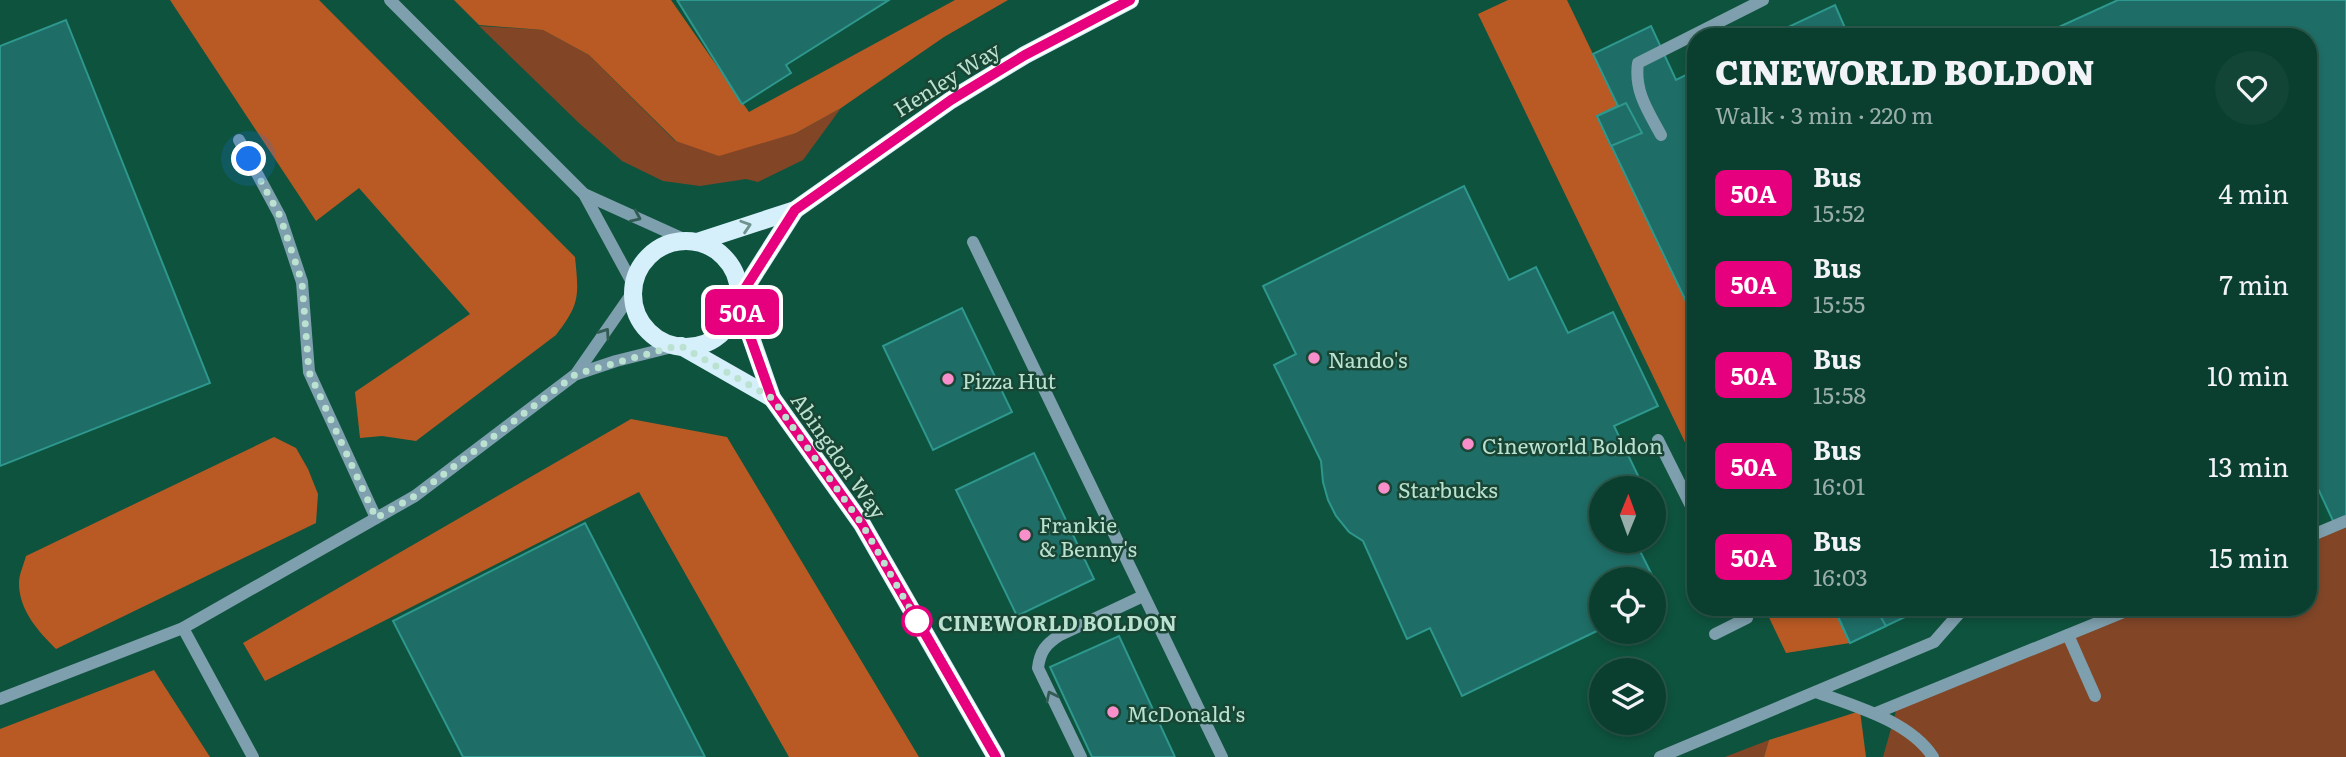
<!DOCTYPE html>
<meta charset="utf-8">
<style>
:root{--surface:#0a3e2e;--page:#134536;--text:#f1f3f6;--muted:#99aeaa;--line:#2a574a}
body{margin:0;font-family:Literata,serif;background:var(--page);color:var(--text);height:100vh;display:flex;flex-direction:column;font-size:26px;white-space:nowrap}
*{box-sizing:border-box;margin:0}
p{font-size:23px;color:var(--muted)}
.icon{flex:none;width:38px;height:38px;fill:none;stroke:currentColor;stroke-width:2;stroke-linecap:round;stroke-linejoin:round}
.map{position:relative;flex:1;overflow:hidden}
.drawer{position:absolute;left:1687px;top:28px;width:630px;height:588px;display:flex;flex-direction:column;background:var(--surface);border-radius:28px;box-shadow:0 4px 10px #0003,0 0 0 2px var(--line)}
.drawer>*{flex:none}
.badge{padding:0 14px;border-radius:10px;font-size:24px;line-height:46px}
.needle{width:46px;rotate:1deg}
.buttons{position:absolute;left:1589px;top:476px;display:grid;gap:14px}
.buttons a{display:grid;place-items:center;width:77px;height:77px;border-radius:50%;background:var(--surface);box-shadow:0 4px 10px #0003,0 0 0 2px var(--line);font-size:35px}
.you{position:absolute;width:35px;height:35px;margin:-18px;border:5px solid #fff;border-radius:50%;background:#1a73e8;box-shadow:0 0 0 10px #1a73e833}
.map>.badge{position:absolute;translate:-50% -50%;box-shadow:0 0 0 4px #fff}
.round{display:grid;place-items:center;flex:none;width:74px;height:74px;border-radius:37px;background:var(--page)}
.overview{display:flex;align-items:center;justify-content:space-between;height:119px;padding:0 28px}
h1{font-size:33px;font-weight:800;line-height:52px}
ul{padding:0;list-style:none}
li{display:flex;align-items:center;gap:21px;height:91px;padding:0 28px}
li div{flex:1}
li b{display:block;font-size:26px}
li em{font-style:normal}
li .badge{min-width:77px;font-weight:700;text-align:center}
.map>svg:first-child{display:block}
.green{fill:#824627}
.forest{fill:#b95a24}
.building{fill:#1e6d66;stroke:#2e978e;stroke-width:2}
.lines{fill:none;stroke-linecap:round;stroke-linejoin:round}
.minor{stroke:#7e9fad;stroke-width:12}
.major{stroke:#d5effb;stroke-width:18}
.oneway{stroke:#325c53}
.oneway2{stroke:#6e928e}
.line-casing{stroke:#fff;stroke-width:16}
.line{stroke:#e6007e;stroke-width:10}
.walk{stroke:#bbe2d1;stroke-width:7;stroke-dasharray:0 12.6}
.poi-dot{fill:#f98fca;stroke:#194535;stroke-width:2.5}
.stop-dot{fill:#fff;stroke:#e6007e;stroke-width:3.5}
.labels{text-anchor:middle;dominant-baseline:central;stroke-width:5;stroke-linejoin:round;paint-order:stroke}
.street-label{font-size:21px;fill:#bbe2d1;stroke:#194535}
.poi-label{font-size:21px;fill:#bbe2d1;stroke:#194535;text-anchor:start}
.stop-label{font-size:21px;font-weight:bold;fill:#bbe2d1;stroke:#194535;text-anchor:start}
</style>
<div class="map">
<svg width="2346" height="757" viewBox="0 0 2346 757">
<rect width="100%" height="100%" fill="#0e533d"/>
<g class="green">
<polygon points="479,26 543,30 589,55 675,141 796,133 841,108 803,160 758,182 746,179 700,186 663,181 622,161 580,124"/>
<polygon points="2346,527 2346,757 1883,757 1900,697 2136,607 2308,607 2308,542"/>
<polygon points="1769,740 1764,757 1725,757 1730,755"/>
</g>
<g class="forest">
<path d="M 170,0 L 319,0 L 575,257 C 579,296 580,304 556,335 L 416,441 L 382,436 L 360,438 L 355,392 L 470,314 L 359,188 L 316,221 Z"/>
<polygon points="454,0 671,0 749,112 955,0 1008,0 944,37 841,108 796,133 719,156 676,141 589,55 543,30 479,25"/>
<polygon points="1508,0 1567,0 1618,106 1597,116 1696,322 1696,465 1478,14"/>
<polygon points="631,419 727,437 919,757 789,757 639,492 265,681 243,643"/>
<path d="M 274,437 L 296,448 L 308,469 L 318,494 L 316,523 L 56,649 C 38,631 19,610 19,583 C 19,574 24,564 26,556 Z"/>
<polygon points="1764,607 1833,607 1850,643 1786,653"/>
<polygon points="154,670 210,757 0,757 0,729"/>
<polygon points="1860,711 1866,757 1764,757 1769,740"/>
</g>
<g class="building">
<polygon points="677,0 889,0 786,65 791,73 742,104"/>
<polygon points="2118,0 2346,0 2346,517 2334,523 2308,467 2308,37 2037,37"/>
<polygon points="1835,5 1849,37 1767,37"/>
<polygon points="66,20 210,383 0,466 0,46"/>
<polygon points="1651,26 1676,80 1696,70 1696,322 1597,116 1618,106 1593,54"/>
<polygon points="1626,103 1642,133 1611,146 1597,116"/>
<polygon points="1464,186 1509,280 1536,267 1568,333 1613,312 1658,406 1614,426 1644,488 1601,488 1601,541 1635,541 1664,599 1654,604 1654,579 1601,579 1601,629 1462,696 1430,628 1407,639 1363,541 1349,532 1336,516 1328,500 1323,482 1321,461 1274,365 1296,354 1263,286"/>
<polygon points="962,308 1012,412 933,450 883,346"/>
<polygon points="1034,453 1094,579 1017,616 956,490"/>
<polygon points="585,523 705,757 463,757 393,621"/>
<polygon points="1833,607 1926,607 1850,643"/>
<polygon points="1853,607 1875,607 1886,626 1850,643 1837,614"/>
<polygon points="1119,636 1175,757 1092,757 1050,667"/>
</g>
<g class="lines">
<g class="minor">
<polyline points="390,0 584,194 634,286"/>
<path d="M 1661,135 C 1648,111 1634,91 1638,63 L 1763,0"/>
<polyline points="239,140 280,216 302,282 309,372 376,518"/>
<polyline points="584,194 688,241"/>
<polyline points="973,242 1222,757"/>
<polyline points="577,374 616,361 676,346"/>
<polyline points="1658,440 1696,516"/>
<polyline points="2308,537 2346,521"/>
<polyline points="183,628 253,757"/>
<polyline points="1715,634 1747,618 1742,607"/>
<polyline points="2068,635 2095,696"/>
<path d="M 1816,692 C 1854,706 1910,721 1933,757"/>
<polyline points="0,699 183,628 415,496 576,374 633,292"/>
<polyline points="1876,713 2136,607"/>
<path d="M 1081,757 L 1038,668 C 1040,651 1046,644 1060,635 L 1143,596"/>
<polyline points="1660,757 1934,642 1963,609 1994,607"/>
</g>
<g class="major">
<circle cx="686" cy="294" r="53"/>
<polyline points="697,242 795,210 951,100 1025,55 1130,0"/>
<polyline points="739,298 795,210"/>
<polyline points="739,303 772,398 862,524 996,757"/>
<polyline points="681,346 772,398"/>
</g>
</g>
<defs><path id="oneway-chevron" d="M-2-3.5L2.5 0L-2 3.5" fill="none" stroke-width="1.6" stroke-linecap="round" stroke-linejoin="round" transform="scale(1.75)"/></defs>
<g class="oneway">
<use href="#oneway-chevron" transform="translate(636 217) rotate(24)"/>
<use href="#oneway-chevron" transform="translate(605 333) rotate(-55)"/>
<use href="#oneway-chevron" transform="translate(1051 696) rotate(-116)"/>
</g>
<use class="oneway2" href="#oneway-chevron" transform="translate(746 226) rotate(-18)"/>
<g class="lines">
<defs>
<polyline id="line" points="996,757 862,524 772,398 738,303 739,298 795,210 951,100 1025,55 1130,0"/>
</defs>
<use href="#line" class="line-casing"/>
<use href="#line" class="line"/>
<polyline class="walk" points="249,159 280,216 302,282 309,372 376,518 415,496 576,374 676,346 681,346 772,398 862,524 917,621"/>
</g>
<g class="poi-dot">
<circle cx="1314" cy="358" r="7"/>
<circle cx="948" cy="379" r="7"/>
<circle cx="1468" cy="444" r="7"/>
<circle cx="1384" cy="488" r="7"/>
<circle cx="1025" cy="535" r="7"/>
<circle cx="1113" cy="712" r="7"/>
</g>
<circle class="stop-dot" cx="917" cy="621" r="14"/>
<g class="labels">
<g class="street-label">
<text transform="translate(946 78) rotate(-32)">Henley Way</text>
<text transform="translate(840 455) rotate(55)">Abingdon Way</text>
</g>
<g class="poi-label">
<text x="1328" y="358">Nando's</text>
<text x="962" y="379">Pizza Hut</text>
<text x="1482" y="444">Cineworld Boldon</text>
<text x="1398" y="488">Starbucks</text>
<text x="1039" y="523">Frankie<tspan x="1039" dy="24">&amp; Benny's</tspan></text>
<text x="1127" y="712">McDonald's</text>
</g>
<g class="stop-label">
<text x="938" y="621">CINEWORLD BOLDON</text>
</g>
</g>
</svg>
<div class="buttons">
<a><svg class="needle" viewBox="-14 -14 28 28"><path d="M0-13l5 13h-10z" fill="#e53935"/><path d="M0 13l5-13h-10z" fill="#99aeaa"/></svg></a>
<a><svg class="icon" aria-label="locate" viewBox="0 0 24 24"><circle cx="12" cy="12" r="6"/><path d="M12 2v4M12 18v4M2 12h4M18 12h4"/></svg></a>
<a><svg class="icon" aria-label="layers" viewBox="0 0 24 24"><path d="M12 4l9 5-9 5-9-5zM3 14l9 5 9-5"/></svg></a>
</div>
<div class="you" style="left:249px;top:159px"></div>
<b class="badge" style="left:742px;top:312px;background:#e6007e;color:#fff">50A</b>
<section class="drawer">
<div class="overview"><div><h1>CINEWORLD BOLDON</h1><p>Walk · 3 min · 220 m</p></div><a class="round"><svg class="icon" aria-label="heart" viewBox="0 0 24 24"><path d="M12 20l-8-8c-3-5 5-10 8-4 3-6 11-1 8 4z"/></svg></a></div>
<ul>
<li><span class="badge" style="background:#e6007e;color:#fff">50A</span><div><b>Bus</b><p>15:52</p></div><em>4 min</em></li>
<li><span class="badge" style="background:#e6007e;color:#fff">50A</span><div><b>Bus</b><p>15:55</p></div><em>7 min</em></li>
<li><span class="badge" style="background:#e6007e;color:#fff">50A</span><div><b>Bus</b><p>15:58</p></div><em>10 min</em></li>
<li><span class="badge" style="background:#e6007e;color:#fff">50A</span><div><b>Bus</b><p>16:01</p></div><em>13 min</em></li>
<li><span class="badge" style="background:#e6007e;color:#fff">50A</span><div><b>Bus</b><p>16:03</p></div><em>15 min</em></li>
</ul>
</section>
</div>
